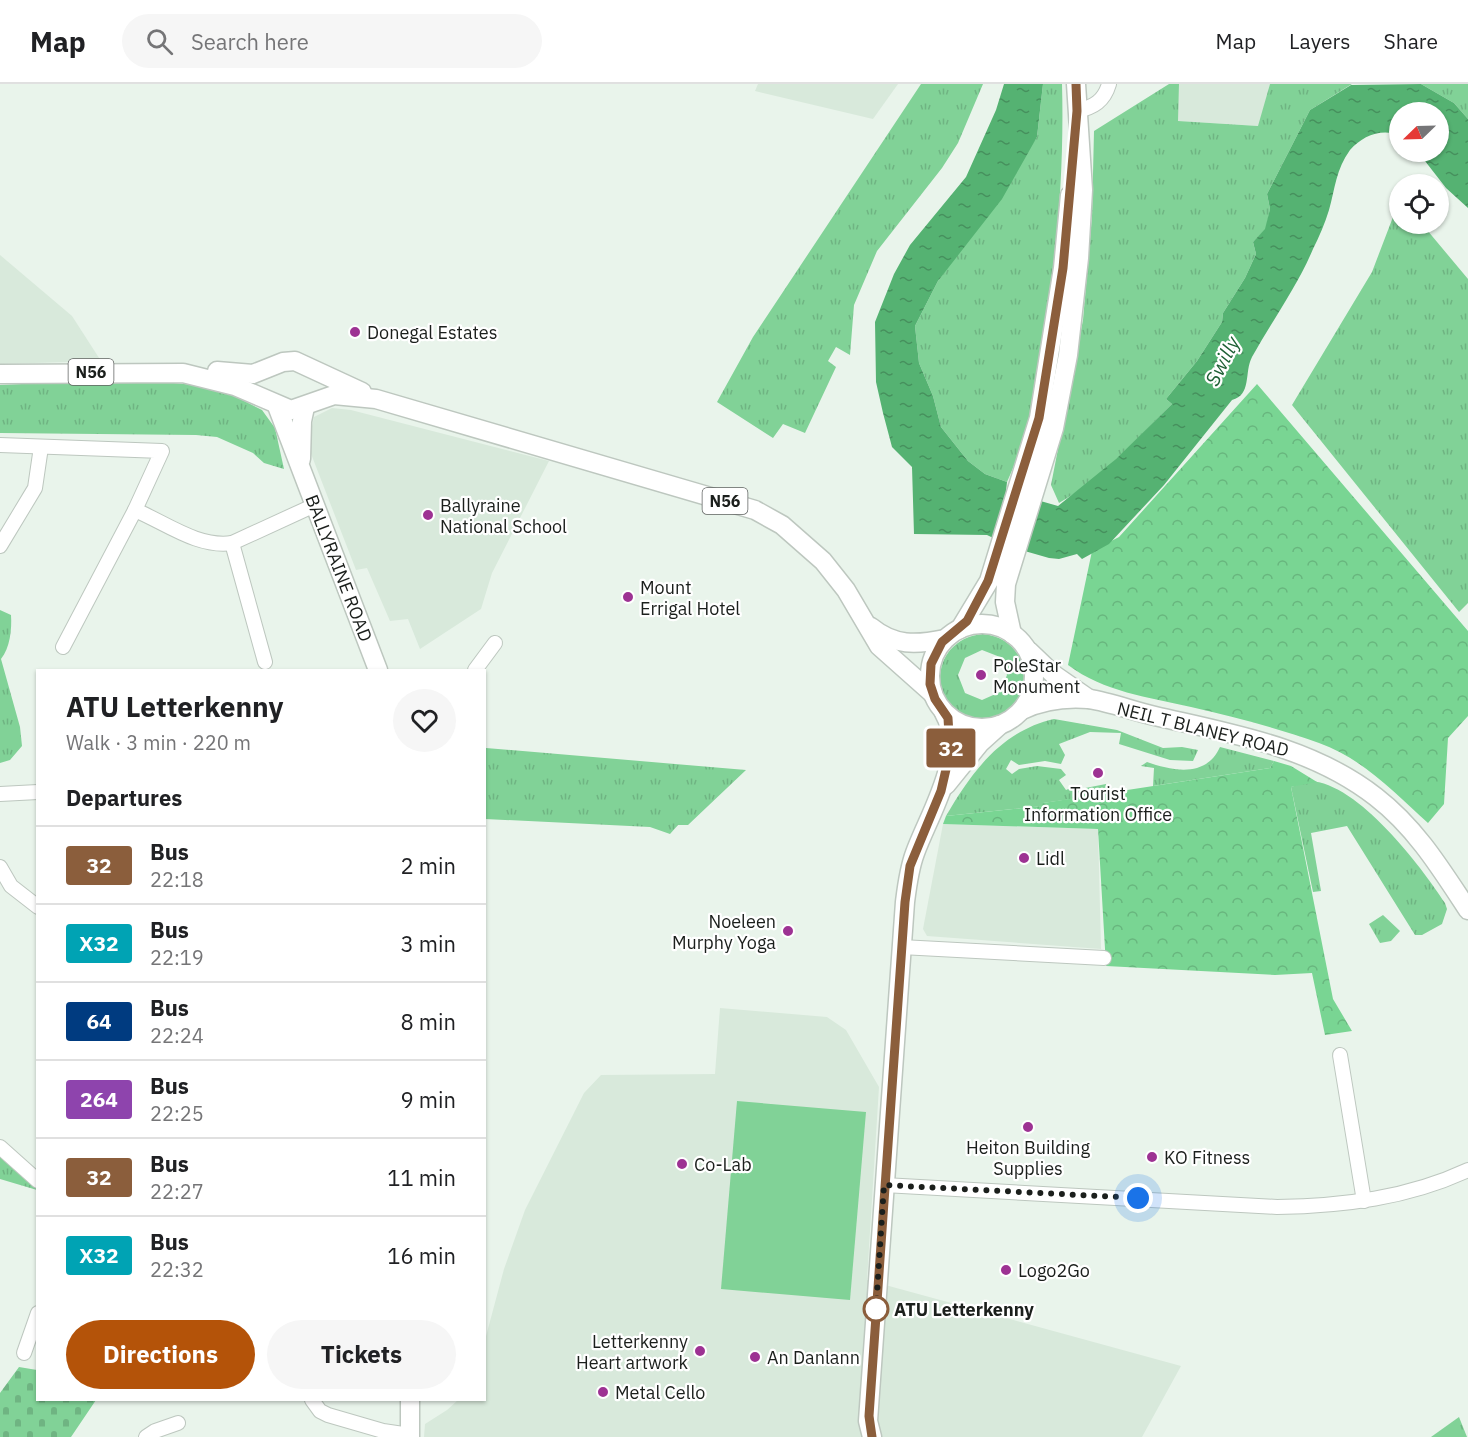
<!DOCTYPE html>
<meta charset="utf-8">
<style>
:root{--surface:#fff;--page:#f6f6f6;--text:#202124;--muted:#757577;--line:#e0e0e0;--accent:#b45309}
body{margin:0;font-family:"IBM Plex Sans",sans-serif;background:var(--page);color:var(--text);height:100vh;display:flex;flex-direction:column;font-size:22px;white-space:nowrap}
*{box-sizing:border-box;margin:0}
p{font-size:20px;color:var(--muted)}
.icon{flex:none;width:33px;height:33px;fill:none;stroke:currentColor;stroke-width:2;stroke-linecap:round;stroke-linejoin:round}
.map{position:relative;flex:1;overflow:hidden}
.details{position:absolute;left:36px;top:585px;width:450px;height:732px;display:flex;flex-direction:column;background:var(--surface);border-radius:0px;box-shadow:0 2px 4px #0004}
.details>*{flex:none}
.badge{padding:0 12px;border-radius:4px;font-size:21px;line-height:39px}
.needle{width:39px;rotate:247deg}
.tools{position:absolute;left:1389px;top:18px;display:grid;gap:12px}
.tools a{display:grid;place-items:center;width:60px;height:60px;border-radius:50%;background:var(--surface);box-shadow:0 2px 4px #0004;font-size:30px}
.you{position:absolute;width:30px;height:30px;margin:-15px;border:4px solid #fff;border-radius:50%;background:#1a73e8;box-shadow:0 0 0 9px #1a73e833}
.map>.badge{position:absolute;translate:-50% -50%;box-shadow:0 0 0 3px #fff}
h2{padding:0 30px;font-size:22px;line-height:54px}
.round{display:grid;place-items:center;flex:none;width:63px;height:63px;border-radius:32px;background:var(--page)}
.summary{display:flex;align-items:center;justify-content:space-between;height:102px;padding:0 30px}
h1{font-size:28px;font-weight:800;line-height:45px}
.button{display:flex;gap:12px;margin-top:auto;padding:12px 30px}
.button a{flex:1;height:69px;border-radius:36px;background:var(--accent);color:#fff;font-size:24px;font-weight:800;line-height:69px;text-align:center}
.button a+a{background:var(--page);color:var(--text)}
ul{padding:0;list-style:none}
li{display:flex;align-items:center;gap:18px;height:78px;padding:0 30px;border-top:2px solid var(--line)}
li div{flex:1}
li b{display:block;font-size:22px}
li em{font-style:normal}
li .badge{min-width:66px;font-weight:700;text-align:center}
header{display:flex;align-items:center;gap:36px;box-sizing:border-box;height:84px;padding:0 30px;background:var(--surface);border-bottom:2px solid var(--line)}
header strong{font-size:28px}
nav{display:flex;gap:33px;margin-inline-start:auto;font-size:21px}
.search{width:420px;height:54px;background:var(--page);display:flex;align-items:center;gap:15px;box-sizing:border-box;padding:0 21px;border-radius:33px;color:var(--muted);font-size:22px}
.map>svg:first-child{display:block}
.built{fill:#d8e9db}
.grass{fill:url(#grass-tufts);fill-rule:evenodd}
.forest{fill:url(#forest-crowns)}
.cemetery{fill:url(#cemetery-stones)}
.pitch{fill:#81d297}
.water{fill:url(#water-ripples)}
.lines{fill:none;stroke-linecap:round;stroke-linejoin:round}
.minor-casing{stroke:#bdc7bf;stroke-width:16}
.major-casing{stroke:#bdc7bf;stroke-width:21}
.minor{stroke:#fff;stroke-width:14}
.major{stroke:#fff;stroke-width:18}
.line-casing{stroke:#fff;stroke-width:14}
.line{stroke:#8b5e3c;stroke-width:9}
.walk{stroke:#1b1f1c;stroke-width:6;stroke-dasharray:0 10.8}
.poi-dot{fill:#9d3293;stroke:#fff;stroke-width:2}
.stop-dot{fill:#fff;stroke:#8b5e3c;stroke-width:3}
.labels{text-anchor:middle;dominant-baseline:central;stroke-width:4.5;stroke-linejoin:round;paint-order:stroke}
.shield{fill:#fff;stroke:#5f6260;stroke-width:1.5}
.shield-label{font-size:16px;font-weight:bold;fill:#1b1f1c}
.poi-label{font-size:18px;fill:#1b1f1c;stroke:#fff;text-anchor:start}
.street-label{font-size:18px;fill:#1b1f1c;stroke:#fff}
.stop-label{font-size:18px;font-weight:bold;fill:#1b1f1c;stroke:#fff;text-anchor:start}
.water-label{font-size:20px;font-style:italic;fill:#1e6035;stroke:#fff}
</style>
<header>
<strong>Map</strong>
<div class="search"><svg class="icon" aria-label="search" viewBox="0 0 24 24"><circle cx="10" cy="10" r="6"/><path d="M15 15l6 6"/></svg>Search here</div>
<nav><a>Map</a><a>Layers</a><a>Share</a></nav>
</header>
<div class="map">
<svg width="1468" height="1353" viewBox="0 0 1468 1353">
<defs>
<pattern id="grass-tufts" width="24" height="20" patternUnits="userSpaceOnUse" patternTransform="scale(1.5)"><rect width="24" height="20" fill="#81d297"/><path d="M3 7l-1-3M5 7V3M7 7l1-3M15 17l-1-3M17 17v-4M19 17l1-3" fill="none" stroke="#6fb482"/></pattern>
<pattern id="forest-crowns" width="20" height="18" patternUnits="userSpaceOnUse" patternTransform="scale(1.5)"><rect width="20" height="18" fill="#79d593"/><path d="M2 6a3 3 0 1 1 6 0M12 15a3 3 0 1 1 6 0" fill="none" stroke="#68b67e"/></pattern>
<pattern id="cemetery-stones" width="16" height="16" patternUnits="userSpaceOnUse" patternTransform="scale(1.5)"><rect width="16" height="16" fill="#81d297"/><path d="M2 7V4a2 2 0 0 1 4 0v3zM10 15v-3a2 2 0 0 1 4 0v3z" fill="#6fb482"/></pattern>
<pattern id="water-ripples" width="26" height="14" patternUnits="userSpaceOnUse" patternTransform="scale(1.5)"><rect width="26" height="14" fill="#55b272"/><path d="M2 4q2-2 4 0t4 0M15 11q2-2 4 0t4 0" fill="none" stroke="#46905d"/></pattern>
</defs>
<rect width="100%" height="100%" fill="#e9f4eb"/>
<g class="built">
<polygon points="758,0 898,0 873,35 755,7"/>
<polygon points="1179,0 1270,0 1259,42 1177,37"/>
<polygon points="0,171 72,232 101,277 0,280"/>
<polygon points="332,324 351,326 549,377 492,489 481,525 420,565 408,535 390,537 367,484 356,486 308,362 314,333"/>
<polygon points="943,740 1098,745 1101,865 927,852 923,845"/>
<polygon points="720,924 827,933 846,946 879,1003 867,1196 1181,1282 1142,1353 424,1353 425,1340 447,1326 458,1316 484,1316 485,1256 504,1185 525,1126 584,1009 601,991 715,990"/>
</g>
<g class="grass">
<polygon points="921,0 983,0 958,59 942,84 877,167 854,221 850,271 836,263 828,277 836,283 805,349 783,340 773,354 717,318 753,253"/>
<path d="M 1043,0 L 1062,0 C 1064,71 1059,140 1051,211 C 1044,274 1034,340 1007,398 L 985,390 L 968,377 L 941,343 L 933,312 L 919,279 L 915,242 L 938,197 L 1037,53 Z"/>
<path d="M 1169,0 L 1179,0 L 1178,37 L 1258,42 L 1270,0 L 1352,0 L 1310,26 L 1267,110 L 1270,125 L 1266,145 L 1253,158 L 1256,170 L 1245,194 L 1223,229 L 1222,238 L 1197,277 L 1166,315 L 1172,320 C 1137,354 1102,395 1059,419 L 1051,401 L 1083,236 L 1092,132 L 1094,47 Z"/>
<polygon points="1421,0 1468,0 1468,35 1454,19"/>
<polygon points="1399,127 1400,140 1422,140 1468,195 1468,519 1459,528 1292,321 1372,188 1393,133"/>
<polygon points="130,295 217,303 262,326 275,344 284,385 264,379 253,369 217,353 196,351 0,349 0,301"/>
<path d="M 0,526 L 11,531 C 12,545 10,564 1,575 L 20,643 L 22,662 L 10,676 L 0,679 Z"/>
<path d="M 983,550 C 1041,556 1035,637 979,634 C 926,631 927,555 983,550 ZM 982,566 L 1000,573 L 1007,591 L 1000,608 L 982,616 L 965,609 L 958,591 L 965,574 Z"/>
<path d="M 1054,635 L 1117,646 L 1163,664 L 1182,663 L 1198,666 L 1193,677 L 1170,676 L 1119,660 L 1121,649 L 1090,648 L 1059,660 L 1065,671 L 1061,680 L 1045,677 L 1019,681 L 1011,676 L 1006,685 L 1012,690 L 1019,685 L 1037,682 L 1061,685 L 1066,691 L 1059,696 L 1066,706 L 1073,703 L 1075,706 L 1106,700 L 1107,710 L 1043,719 L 1043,722 L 946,732 C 971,689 1001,647 1054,635 Z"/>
<path d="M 1220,663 L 1274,677 L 1270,684 L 1153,702 L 1154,684 L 1141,682 L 1147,678 C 1173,687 1206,694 1220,663 Z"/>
<polygon points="486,664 746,686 688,741 678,741 670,750 650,743 485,735"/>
<path d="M 1310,697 C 1358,699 1421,782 1445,819 L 1447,825 L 1442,840 L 1422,851 L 1415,851 L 1347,742 L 1311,749 L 1321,807 L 1313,808 L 1291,703 Z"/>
<polygon points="1383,831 1400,847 1391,857 1380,859 1369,840"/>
<polygon points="0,1070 37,1101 37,1106 0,1095"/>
<polygon points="1459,1333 1467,1353 1431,1353"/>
</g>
<g class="forest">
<path d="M 1257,300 L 1468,547 L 1468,632 L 1448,654 L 1444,720 L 1428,739 C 1395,709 1362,674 1319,659 C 1278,644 1234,633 1191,623 C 1148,613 1104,608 1068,581 L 1092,467 L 1119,453 Z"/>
<polygon points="1274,677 1291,682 1317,698 1291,703 1333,915 1352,947 1325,951 1312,889 1275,891 1106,882 1098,745 943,740 946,732 1042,722 1043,719 1270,684"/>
</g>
<polygon class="cemetery" points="19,1283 37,1286 38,1316 96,1316 71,1353 0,1353 0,1309"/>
<polygon class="pitch" points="737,1017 866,1028 850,1216 721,1205"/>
<path class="water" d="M 1004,0 L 1043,0 L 1037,53 L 1002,115 L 938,197 L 915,242 L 919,279 L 933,312 L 941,343 L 968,377 L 985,390 L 1007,398 L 1006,407 L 1058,422 L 1116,375 L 1172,320 L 1166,315 L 1197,277 L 1222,238 L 1223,229 L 1245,194 L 1256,170 L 1253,158 L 1265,145 L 1270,125 L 1267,110 L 1310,26 L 1351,1 L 1421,0 L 1454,19 L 1468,35 L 1468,124 L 1446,104 L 1418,68 L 1438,68 L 1438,28 L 1400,28 L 1399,51 C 1381,44 1362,52 1350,66 C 1336,85 1335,105 1329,126 C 1325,139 1319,153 1313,165 C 1297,203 1272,237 1252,273 C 1244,288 1252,311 1232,316 L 1164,401 L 1109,460 L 1082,475 L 1077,470 L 1059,475 L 1049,474 L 1014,464 L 987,451 L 914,450 L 912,383 L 892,363 L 883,329 L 876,298 L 875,238 L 894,190 L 910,161 L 966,93 L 996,26 Z"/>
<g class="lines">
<defs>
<g id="minor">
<path d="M 1077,27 C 1094,23 1104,17 1109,0"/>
<polyline points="0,361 162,367 135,426 63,563"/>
<path d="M 135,426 C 166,439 198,464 232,459 L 315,421"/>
<polyline points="232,459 265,578"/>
<polyline points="0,462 35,404 41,363"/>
<polyline points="475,586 495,559"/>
<polyline points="0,710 38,708"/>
<polyline points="0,783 11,802 38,823"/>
<polyline points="901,863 1104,874"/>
<polyline points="1340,971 1364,1117"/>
<polyline points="0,1063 38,1097"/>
<path d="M 884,1101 L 1277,1123 C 1343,1122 1408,1114 1468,1086"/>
<polyline points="24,1269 38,1229"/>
<polyline points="312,1316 320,1327 328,1331 383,1347 410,1351"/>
<polyline points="146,1353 155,1347 178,1339"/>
</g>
<g id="major">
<polyline points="217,287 253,290 283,278 295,277 362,308"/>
<polyline points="0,290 183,289 235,302 291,326 334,311 376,315 755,426 782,441 823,477 846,506 879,562 933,610"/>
<polyline points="277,322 378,586"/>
<polyline points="301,375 302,337 305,323"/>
<circle cx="982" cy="592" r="52"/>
<path d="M 871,543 C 894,562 916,561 945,555"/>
<polyline points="960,545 989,497 1039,334 1063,184 1070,111"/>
<polyline points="1012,550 1005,518 1006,500 1054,344 1068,271 1079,174 1083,106 1076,0"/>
<polyline points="1029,567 1053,590 1089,615"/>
<path d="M 1022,626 C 1043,616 1065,613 1089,615 C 1110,618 1133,627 1155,632 C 1233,650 1312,663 1376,713 C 1416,744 1441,785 1468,826"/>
<polyline points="946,701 980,659 1000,641"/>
<polyline points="410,1353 410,1316"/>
<path d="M 872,1353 L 868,1337 L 905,818 C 907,802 909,785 915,769 C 929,730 968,670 944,629"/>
</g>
</defs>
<use href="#minor" class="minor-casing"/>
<use href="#major" class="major-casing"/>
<use href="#minor" class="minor"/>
<use href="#major" class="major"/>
</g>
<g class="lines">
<defs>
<polyline id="line" points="872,1353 869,1332 905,818 910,782 941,707 950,668 948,634 935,615 930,600 931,580 942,558 967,537 988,497 1039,334 1063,184 1077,27 1076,0"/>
</defs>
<use href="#line" class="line-casing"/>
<use href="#line" class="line"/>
<polyline class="walk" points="876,1225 884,1101 1138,1114"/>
</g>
<g class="poi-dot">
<circle cx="355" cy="248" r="6"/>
<circle cx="428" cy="431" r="6"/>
<circle cx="628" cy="513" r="6"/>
<circle cx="981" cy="591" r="6"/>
<circle cx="1098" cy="689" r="6"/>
<circle cx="1024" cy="774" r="6"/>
<circle cx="788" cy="847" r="6"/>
<circle cx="1028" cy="1043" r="6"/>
<circle cx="1152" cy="1073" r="6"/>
<circle cx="682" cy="1080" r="6"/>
<circle cx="1006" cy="1186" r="6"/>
<circle cx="700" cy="1267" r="6"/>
<circle cx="755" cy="1273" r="6"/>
<circle cx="603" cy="1308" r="6"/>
</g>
<circle class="stop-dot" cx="876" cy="1225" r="12"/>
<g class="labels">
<g class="shield">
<rect x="68.5" y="275" width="45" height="26" rx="4.5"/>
<rect x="702.5" y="404" width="45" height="26" rx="4.5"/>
</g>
<g class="shield-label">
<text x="91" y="288">N56</text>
<text x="725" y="417">N56</text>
</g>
<g class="poi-label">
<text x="367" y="248">Donegal Estates</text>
<text x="440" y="421">Ballyraine<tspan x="440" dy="21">National School</tspan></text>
<text x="640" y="503">Mount<tspan x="640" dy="21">Errigal Hotel</tspan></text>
<text x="993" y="581">PoleStar<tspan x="993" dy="21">Monument</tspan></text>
<text x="1098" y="709" text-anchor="middle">Tourist<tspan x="1098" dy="21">Information Office</tspan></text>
<text x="1036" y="774">Lidl</text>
<text x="776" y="837" text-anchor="end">Noeleen<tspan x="776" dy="21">Murphy Yoga</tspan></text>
<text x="1028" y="1063" text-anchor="middle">Heiton Building<tspan x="1028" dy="21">Supplies</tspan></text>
<text x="1164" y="1073">KO Fitness</text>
<text x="694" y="1080">Co-Lab</text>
<text x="1018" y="1186">Logo2Go</text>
<text x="688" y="1257" text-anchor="end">Letterkenny<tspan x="688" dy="21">Heart artwork</tspan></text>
<text x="767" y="1273">An Danlann</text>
<text x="615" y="1308">Metal Cello</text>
</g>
<g class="street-label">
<text transform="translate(339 484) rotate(69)">BALLYRAINE ROAD</text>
<text transform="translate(1203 645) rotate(14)">NEIL T BLANEY ROAD</text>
</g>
<g class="stop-label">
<text x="894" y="1225">ATU Letterkenny</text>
</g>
<g class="water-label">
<text transform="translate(1222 277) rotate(-63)">Swilly</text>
</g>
</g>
</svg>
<div class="tools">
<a><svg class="needle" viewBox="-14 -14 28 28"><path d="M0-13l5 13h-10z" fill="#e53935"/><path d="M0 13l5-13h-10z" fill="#757577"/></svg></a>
<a><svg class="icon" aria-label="locate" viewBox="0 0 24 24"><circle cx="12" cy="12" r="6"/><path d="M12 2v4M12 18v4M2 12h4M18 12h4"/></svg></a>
</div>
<div class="you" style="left:1138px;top:1114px"></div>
<b class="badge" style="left:951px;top:664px;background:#8b5e3c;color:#fff">32</b>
<section class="details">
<div class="summary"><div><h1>ATU Letterkenny</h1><p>Walk · 3 min · 220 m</p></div><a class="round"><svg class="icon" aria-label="heart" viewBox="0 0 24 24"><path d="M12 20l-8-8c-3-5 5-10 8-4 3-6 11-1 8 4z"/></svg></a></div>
<h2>Departures</h2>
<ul>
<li><span class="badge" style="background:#8b5e3c;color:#fff">32</span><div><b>Bus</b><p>22:18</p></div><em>2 min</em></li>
<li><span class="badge" style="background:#00a3b4;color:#fff">X32</span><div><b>Bus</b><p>22:19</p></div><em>3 min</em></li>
<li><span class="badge" style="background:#003b80;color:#fff">64</span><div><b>Bus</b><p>22:24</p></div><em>8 min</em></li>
<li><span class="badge" style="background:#8e44ad;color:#fff">264</span><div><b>Bus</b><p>22:25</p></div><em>9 min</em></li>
<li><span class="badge" style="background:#8b5e3c;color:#fff">32</span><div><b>Bus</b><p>22:27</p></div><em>11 min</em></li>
<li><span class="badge" style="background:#00a3b4;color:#fff">X32</span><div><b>Bus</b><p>22:32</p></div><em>16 min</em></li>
</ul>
<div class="button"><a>Directions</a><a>Tickets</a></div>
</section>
</div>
